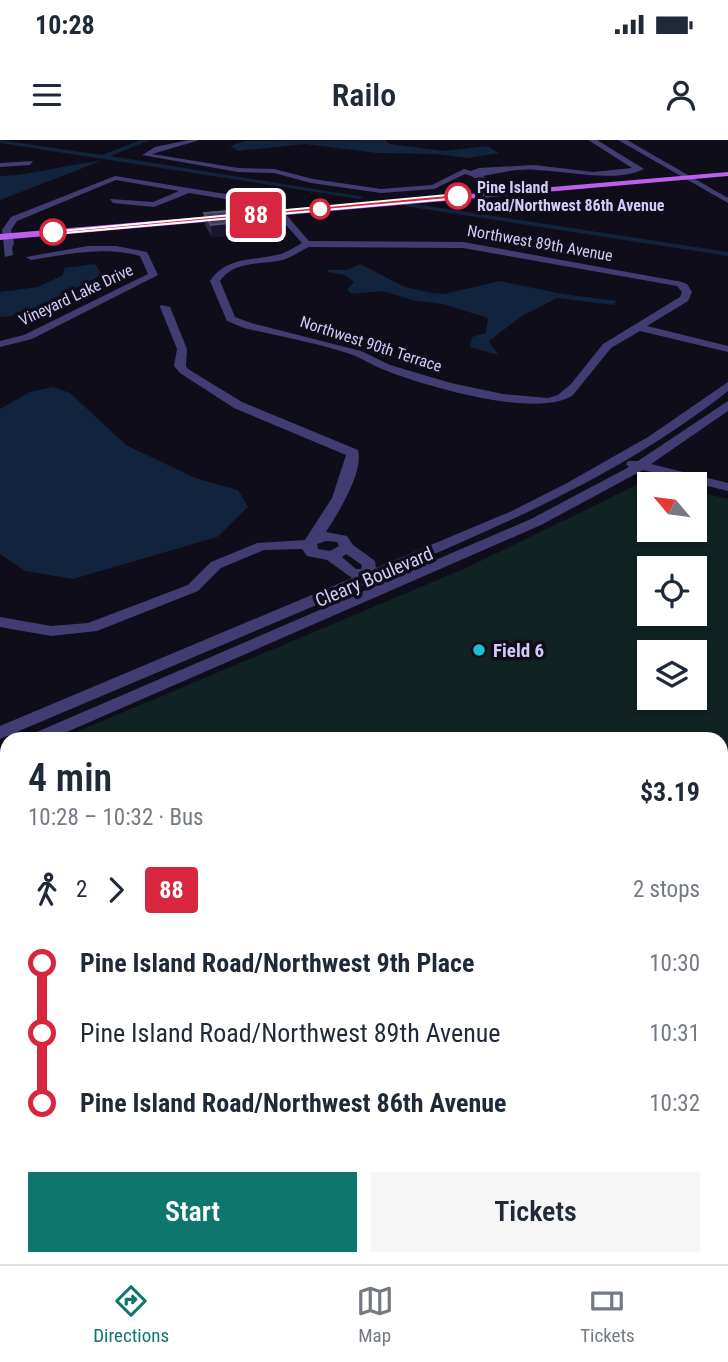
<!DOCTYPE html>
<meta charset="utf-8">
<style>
:root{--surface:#fff;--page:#f6f6f7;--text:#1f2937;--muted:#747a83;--line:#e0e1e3;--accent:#0f766e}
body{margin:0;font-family:"Roboto Condensed",sans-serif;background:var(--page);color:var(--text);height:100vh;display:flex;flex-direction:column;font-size:26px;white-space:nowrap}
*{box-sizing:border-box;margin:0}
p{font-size:23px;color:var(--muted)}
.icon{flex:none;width:38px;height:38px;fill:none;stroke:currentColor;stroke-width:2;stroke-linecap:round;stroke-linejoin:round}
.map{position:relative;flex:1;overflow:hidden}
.side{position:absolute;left:0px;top:592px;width:728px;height:534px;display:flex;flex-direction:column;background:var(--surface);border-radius:21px 21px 0 0;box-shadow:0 2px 5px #0004}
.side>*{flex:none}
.badge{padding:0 14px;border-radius:5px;font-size:24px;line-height:46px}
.needle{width:46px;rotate:299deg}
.fabs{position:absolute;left:637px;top:332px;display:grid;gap:14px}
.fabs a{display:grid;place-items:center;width:70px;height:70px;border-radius:0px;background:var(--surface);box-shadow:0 2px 5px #0004;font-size:35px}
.map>.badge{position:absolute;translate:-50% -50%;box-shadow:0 0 0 4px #fff}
.legs{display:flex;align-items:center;gap:10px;height:77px;padding:0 28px;font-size:23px}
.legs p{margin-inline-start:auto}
.summary{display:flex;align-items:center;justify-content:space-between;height:119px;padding:0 28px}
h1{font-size:38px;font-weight:600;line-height:52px}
.action{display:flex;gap:14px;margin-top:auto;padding:14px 28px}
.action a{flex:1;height:80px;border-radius:0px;background:var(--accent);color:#fff;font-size:28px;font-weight:600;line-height:80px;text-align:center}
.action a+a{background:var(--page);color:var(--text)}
ul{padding:0 28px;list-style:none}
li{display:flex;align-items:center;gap:24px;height:70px;font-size:26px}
li i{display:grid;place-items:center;width:10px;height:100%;margin:0 9px;background:currentColor}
li i::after{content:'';width:18px;height:18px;margin:-9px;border:5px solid;border-radius:50%;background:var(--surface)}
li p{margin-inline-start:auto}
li:first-child i{background:linear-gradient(#0000 50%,currentColor 0)}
li:last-child i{background:linear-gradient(currentColor 50%,#0000 0)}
.status{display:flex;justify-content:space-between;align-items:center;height:49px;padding:0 35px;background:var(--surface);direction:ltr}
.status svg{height:19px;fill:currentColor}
header{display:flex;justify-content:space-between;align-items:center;height:91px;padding:0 28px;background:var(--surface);font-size:32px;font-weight:600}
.tab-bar{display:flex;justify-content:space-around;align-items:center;height:98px;border-top:2px solid var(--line);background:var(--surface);font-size:19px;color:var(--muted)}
.tab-bar a{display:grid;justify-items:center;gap:4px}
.tab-bar .on{color:var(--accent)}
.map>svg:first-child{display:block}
.green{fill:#102222;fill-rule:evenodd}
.water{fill:#12233d}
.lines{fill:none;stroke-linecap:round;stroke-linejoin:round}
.canal{fill:#12233d;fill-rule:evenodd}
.minor{fill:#413d73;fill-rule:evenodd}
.major{fill:#bb60eb;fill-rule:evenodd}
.wall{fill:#2e2745}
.shaded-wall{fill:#1a152c}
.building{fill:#403959;stroke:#575072;stroke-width:2}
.line-1{fill:#d7263d;stroke:#fff;stroke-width:2}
.stop-1-dot{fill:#fff;stroke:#d7263d;stroke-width:3.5}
.poi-dot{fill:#1bbed5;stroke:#0f0d19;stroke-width:2.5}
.labels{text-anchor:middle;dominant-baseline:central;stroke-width:7;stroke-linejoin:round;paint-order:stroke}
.far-stop-label{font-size:16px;font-weight:bold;fill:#d2cbf8;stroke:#0f0d19;text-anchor:start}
.far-street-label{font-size:16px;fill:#d2cbf8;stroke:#0f0d19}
.street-label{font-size:19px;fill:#d2cbf8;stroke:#0f0d19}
.poi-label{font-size:19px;font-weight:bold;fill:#d2cbf8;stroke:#0f0d19;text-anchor:start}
</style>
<div class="status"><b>10:28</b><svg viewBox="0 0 49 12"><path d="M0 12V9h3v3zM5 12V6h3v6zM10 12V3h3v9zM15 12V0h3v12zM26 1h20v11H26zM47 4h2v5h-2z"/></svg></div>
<header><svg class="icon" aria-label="menu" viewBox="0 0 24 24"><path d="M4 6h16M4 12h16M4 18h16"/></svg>Railo<svg class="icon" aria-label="person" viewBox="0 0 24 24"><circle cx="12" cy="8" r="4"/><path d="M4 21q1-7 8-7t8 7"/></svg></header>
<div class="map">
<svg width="728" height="1124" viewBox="0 0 728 1124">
<rect width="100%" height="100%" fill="#0f0d19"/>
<path class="green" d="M 647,340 L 666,345 L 649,345 L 649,390 L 695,390 L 695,351 L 728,359 L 728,1124 L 324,1124 L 319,1118 L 721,1118 L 721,598 L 62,598 L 468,427 ZM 649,429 L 695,429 L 695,474 L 649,474 ZM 649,513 L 695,513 L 695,558 L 649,558 Z"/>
<g class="water">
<polygon points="387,0 386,2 390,4 444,11 487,6 499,13 469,18 435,14 377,13 305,4 238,11 230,6 245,1"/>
<path d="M 101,21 L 0,60 L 0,36 C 35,35 66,24 101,21 Z"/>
<polygon points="95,124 102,135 21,175 0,177 0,152 38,147 63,135 64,128"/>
<polygon points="360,124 405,147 432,153 444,154 500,141 562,154 617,161 613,165 557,158 522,176 489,201 498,215 470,207 472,197 486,193 488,178 443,164 416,161 382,151 352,154 347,150 354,142 345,135 327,132 328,130 347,130"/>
<polygon points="53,247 70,253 126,305 195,338 238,350 248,367 217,397 73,439 25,431 0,414 0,269 30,252"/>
</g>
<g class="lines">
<g class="canal">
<polygon points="0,0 102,15 141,0 150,0 110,16 364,57 360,59 0,3"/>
<polygon points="402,62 728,112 728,116 405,66"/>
</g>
<g class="minor">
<path d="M 189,0 L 200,0 L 152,14 L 238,28 L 274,29 L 313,39 L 381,49 L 432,45 L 464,29 L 471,31 L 479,28 L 534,25 L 593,32 L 632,28 L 588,0 L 597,0 L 644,29 C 617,43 567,31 536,30 C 519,28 500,33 483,36 L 497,47 L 507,50 L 504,54 C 489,50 480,38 465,34 L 434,49 L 381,53 L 311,43 L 274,33 L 238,32 L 142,15 L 155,7 Z"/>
<polygon points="618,0 627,0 728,58 728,63"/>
<polygon points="33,21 30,25 0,27 0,23"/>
<path d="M 115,36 L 275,62 L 309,101 L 463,102 L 682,142 L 687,144 L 692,152 L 688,161 L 647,186 L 728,206 L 728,212 L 640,191 L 611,208 L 573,255 C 538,280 421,245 382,229 C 372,225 363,219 353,215 C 318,203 281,197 244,188 L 227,181 L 210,141 C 227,117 250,121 276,115 C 285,114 293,108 302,103 L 269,66 L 189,53 L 154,67 L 113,63 L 110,59 L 153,62 L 179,51 L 116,40 L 17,81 L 11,90 L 14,103 L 12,108 L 13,115 L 5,117 L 2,90 L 11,77 ZM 309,107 L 463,108 L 677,146 L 682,152 L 680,157 L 603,204 L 571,244 L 558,255 L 548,258 L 503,254 L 451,243 L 390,225 L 361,211 L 251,183 L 235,177 L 220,141 C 234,120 261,125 283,120 C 292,117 300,111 309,107 Z"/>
<path d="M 88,106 L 116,106 L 147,112 L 158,135 L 32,199 L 0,207 L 0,201 L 24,195 L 148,134 L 140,116 C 104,106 67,114 31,120 L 26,117 Z"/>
<path d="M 161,165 L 170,167 L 187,209 L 186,226 L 188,229 L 242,262 L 358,310 C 364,332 338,373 326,392 L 347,396 L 353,405 L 375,421 L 376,428 L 512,371 L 567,343 L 648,297 L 728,242 L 728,251 C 623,334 503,385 381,437 L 379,441 L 371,442 L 0,599 L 0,586 L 352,438 L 327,420 L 307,416 L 302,409 L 264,410 L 221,428 L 198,451 L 97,491 L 51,496 L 0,487 L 0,477 L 51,486 L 88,483 L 188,445 L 211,422 L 257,403 L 305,400 L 332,358 L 346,315 L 234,268 L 180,233 L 174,226 L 177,209 L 160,167 ZM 326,401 L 337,402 L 339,406 L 330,411 L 318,409 L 317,404 ZM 346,414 L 362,425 L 361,429 L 356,429 L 342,417 Z"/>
<polygon points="728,261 728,271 651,324 728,343 728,351 643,330 541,385 53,598 29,598 32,594 531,379 629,327 626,324 628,321 638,321"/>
<polygon points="7,606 7,619 0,621 0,608"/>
<polygon points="0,668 7,670 7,693 0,691"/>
<polygon points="0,722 7,724 7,749 0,747"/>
<polygon points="234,1118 264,1118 266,1124 237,1124"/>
<polygon points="286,1118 316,1118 318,1124 289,1124"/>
</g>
<polygon class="major" points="728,32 728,36 0,100 0,94"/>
</g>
<polygon class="wall" points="204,73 249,94 212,97 205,85"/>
<polygon class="shaded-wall" points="248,81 249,94 212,97 211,85"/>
<polygon class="building" points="239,70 248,81 211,85 204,73"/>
<polygon class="line-1" points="458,54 460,58 53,94 50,92"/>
<g class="stop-1-dot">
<circle cx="458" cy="56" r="12"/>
<circle cx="320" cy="69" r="9"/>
<circle cx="53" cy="92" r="12"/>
</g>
<circle class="poi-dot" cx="479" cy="510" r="7"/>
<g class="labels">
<g class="far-stop-label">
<text x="477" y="47">Pine Island<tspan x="477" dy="18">Road/Northwest 86th Avenue</tspan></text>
</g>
<g class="far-street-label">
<text transform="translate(540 103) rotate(10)">Northwest 89th Avenue</text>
<text transform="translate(76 155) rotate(-25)">Vineyard Lake Drive</text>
<text transform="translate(371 204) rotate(18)">Northwest 90th Terrace</text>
</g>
<g class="street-label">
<text transform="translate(374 437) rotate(-23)">Cleary Boulevard</text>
</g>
<g class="poi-label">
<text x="493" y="510">Field 6</text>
</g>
</g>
</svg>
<div class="fabs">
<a><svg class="needle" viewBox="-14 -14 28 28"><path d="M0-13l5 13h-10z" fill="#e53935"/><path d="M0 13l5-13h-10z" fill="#747a83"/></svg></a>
<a><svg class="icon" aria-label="locate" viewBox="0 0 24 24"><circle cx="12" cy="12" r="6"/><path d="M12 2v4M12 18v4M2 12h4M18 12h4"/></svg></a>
<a><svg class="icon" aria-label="layers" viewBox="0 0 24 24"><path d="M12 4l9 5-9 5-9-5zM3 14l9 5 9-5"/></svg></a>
</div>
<b class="badge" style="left:256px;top:75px;background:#d7263d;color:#fff">88</b>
<section class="side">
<div class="summary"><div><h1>4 min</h1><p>10:28 – 10:32 · Bus</p></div><b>$3.19</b></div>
<div class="legs"><svg class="icon" aria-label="walk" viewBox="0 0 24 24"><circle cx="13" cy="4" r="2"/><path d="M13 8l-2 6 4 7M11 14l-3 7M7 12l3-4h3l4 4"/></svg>2<svg class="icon" aria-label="forward" viewBox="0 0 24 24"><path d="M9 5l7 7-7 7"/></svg><b class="badge" style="background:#d7263d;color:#fff">88</b><p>2 stops</p></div>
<ul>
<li><i style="color:#d7263d"></i><b>Pine Island Road/Northwest 9th Place</b><p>10:30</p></li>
<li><i style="color:#d7263d"></i><span>Pine Island Road/Northwest 89th Avenue</span><p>10:31</p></li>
<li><i style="color:#d7263d"></i><b>Pine Island Road/Northwest 86th Avenue</b><p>10:32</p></li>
</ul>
<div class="action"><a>Start</a><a>Tickets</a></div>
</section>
</div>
<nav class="tab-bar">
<a class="on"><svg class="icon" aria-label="directions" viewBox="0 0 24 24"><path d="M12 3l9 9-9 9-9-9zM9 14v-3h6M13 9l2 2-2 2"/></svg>Directions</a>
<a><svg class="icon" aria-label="map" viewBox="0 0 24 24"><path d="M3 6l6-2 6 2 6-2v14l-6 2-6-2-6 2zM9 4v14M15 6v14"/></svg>Map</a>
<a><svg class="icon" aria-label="tickets" viewBox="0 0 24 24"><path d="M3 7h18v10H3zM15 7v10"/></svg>Tickets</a>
</nav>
